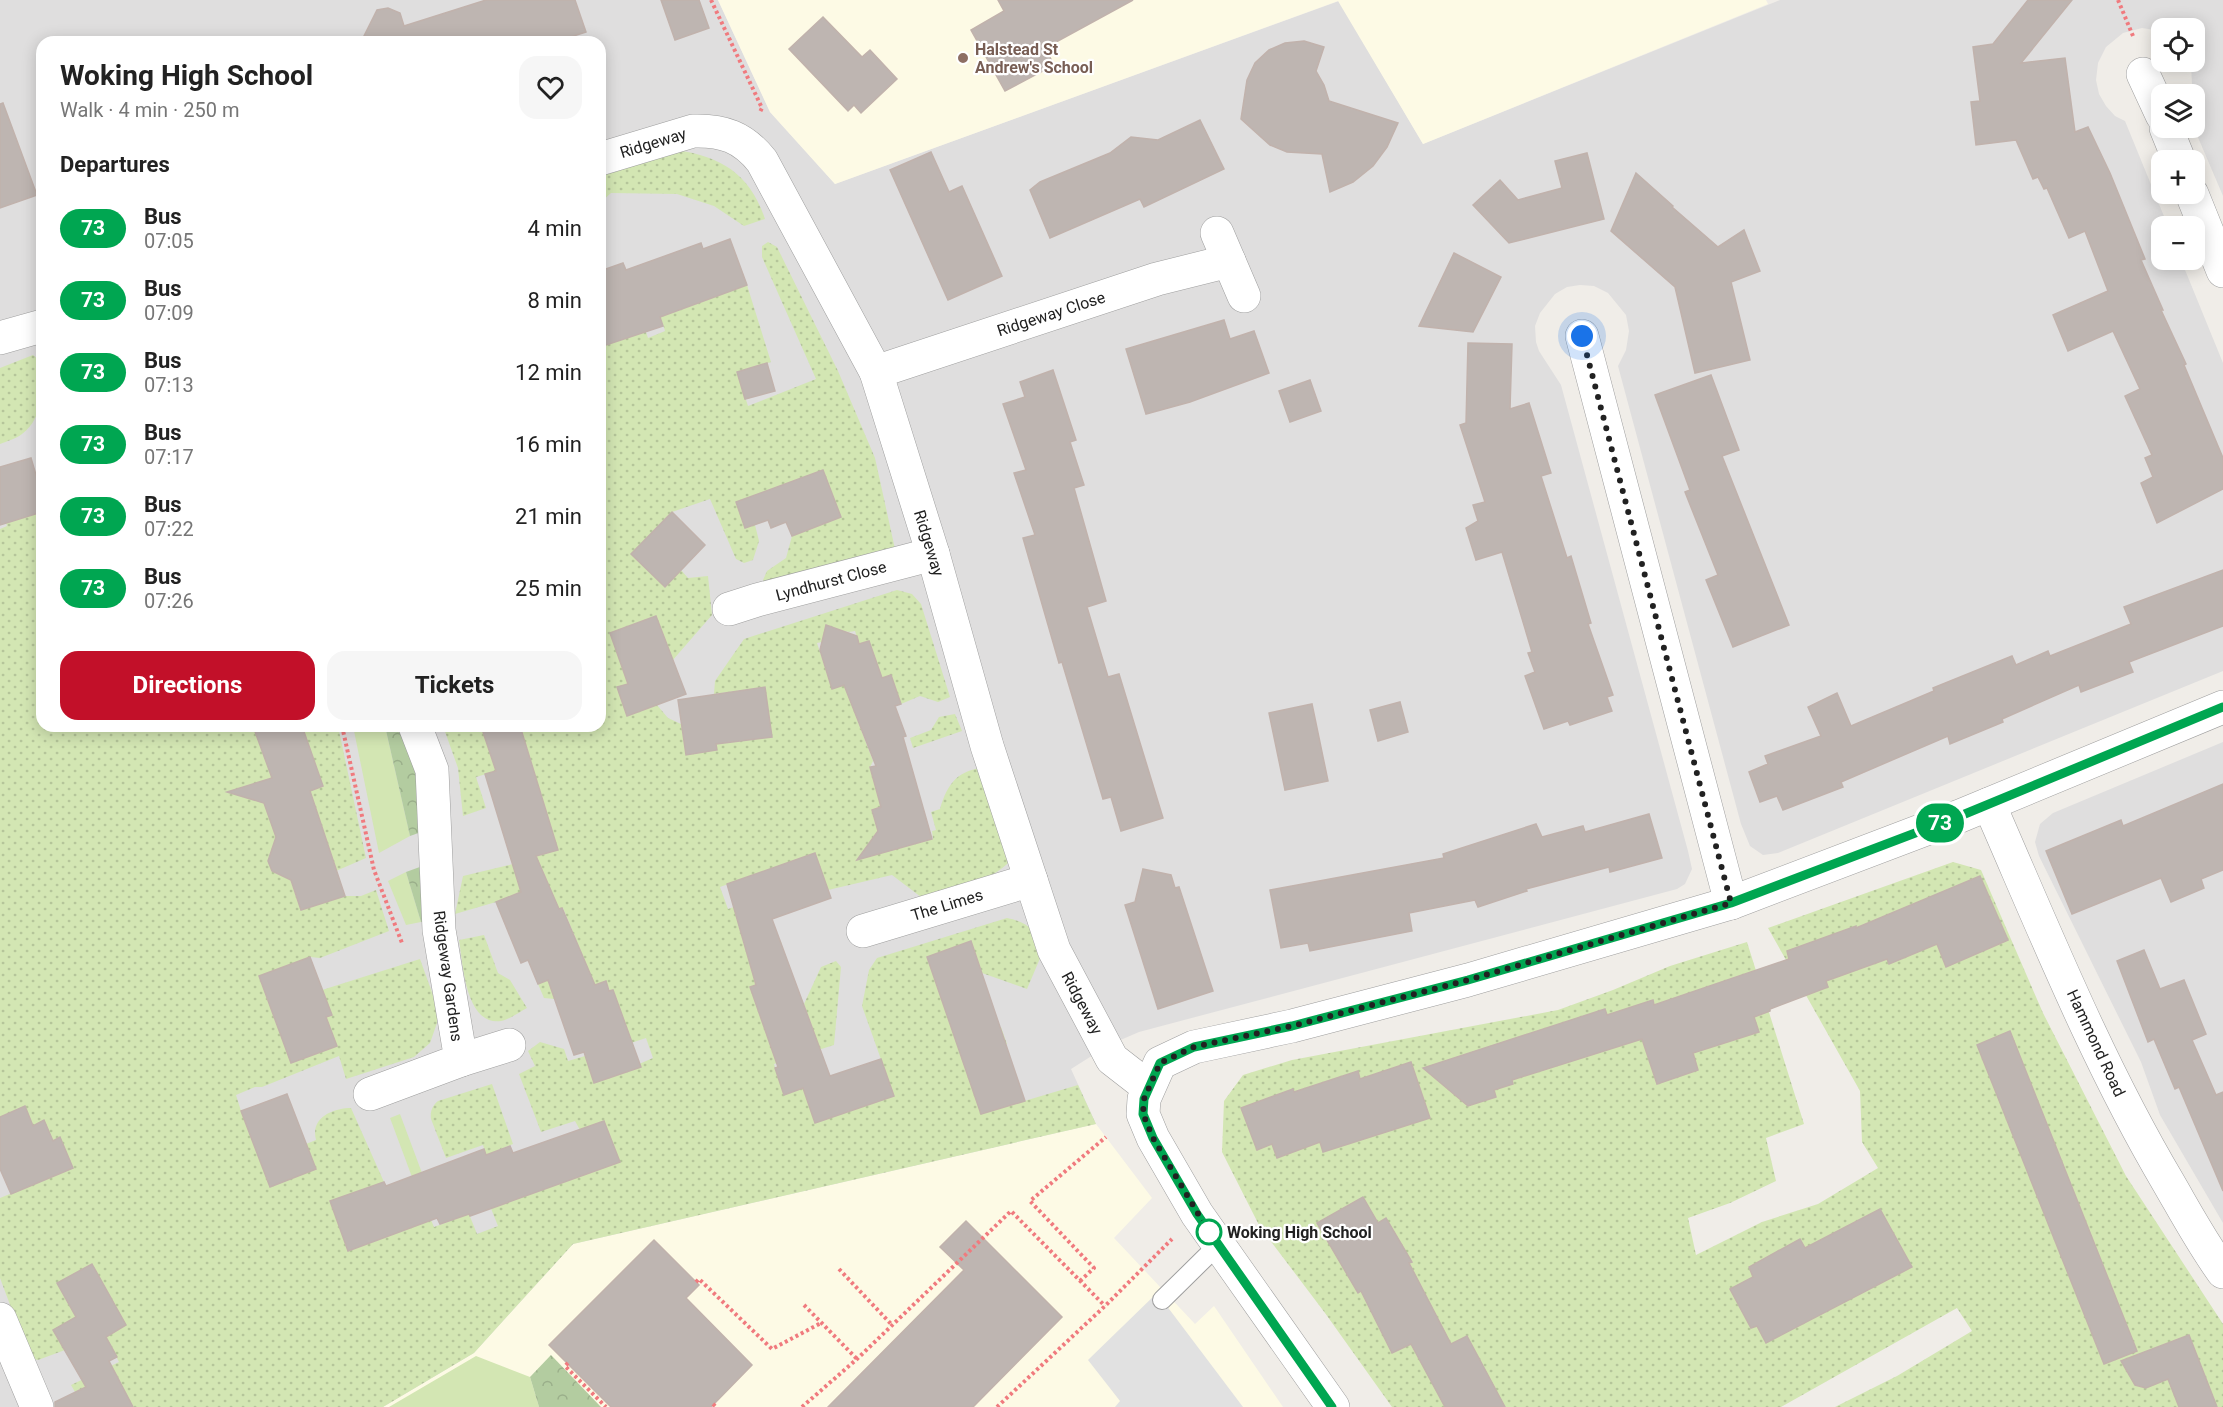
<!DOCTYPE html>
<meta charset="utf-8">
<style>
:root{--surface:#fff;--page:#f6f6f6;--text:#222;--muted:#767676;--accent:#c21029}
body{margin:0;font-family:Roboto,sans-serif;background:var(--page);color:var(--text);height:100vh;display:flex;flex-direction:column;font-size:22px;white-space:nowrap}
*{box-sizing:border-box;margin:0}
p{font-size:20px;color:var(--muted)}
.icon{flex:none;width:33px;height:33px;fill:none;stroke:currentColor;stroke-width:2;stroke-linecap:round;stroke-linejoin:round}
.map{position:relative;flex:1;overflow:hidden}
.sheet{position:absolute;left:36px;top:36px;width:570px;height:696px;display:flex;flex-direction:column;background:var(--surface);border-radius:18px;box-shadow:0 3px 15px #0003}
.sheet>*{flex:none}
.badge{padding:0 12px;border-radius:20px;font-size:21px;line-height:39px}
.controls{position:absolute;left:2151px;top:18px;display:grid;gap:12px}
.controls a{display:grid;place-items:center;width:54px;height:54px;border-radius:12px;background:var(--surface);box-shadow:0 3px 15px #0003;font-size:30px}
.you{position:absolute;width:30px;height:30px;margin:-15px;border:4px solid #fff;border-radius:50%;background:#1a73e8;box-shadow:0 0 0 9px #1a73e833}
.map>.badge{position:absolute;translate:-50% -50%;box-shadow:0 0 0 3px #fff}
h2{padding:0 24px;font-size:22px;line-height:54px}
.round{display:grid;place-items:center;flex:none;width:63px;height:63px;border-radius:18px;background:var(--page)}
.overview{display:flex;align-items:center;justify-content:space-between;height:102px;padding:0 24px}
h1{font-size:28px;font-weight:700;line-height:45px}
.button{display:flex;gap:12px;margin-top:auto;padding:12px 24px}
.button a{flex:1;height:69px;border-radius:18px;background:var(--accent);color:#fff;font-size:24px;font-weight:700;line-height:69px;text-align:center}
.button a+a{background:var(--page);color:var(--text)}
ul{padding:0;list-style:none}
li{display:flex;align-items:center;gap:18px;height:72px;padding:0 24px}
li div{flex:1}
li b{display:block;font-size:22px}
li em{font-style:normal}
li .badge{min-width:66px;font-weight:700;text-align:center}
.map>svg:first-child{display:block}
.residential{fill:#dfdede;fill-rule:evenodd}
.education{fill:#fdfae5}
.grass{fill:#d3e6b3}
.forest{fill:url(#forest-crowns)}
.garden{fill:url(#garden-dots)}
.parking{fill:#e1e1e1}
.building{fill:#beb5b1;stroke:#c1b2ac;stroke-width:1.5}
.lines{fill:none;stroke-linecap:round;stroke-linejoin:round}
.lane-casing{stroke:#9e9e9e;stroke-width:20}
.street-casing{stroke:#9e9e9e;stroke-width:34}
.path{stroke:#f07a7e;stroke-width:4;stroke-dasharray:3 3;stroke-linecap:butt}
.lane{stroke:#fff;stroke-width:18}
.street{stroke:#fff;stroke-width:33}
.line-casing{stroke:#fff;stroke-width:14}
.line{stroke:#00a651;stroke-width:9}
.walk{stroke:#212121;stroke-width:6;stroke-dasharray:0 10.8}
.education-dot{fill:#8d6e63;stroke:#fff;stroke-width:2}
.stop-dot{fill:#fff;stroke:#00a651;stroke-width:3}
.labels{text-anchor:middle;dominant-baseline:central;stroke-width:4.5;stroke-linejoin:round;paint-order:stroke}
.education-label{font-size:16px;font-weight:bold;fill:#785e54;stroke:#fff;text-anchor:start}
.street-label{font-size:16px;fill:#212121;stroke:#fff}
.stop-label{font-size:16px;font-weight:bold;fill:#212121;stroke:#fff;text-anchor:start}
</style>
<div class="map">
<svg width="2223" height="1407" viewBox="0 0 2223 1407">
<defs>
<pattern id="forest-crowns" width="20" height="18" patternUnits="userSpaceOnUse" patternTransform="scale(1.5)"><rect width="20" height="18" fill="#b3cca0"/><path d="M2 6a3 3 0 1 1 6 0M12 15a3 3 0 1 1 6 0" fill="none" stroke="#9aaf8a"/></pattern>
<pattern id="garden-dots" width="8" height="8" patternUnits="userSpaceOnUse" patternTransform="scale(1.5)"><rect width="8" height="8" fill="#d3e6b3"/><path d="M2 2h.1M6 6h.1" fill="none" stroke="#b5c59a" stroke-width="1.8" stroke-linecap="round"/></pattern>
</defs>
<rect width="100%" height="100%" fill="#f0ede8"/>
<g class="residential">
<path d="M 0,0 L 718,0 L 770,112 L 835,184 L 1339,1 L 1423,144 L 1780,0 L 2223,0 L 2223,196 L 2194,128 L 2194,94 L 2189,94 L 2192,85 L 2191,62 L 2194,62 L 2194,28 L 2162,28 L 2161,31 L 2142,28 L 2123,33 L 2106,47 L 2098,63 L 2096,80 L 2099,94 L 2106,106 L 2115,116 L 2125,121 L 2168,226 L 2162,226 L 2162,260 L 2181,260 L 2223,363 L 2223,671 L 1778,853 L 1763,855 L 1750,846 L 1741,824 L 1618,366 L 1626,350 L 1629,331 L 1626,315 L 1608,293 L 1594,286 L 1580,285 L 1567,287 L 1555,294 L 1540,313 L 1535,326 L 1536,342 L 1539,351 L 1561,385 L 1688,851 L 1692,869 L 1685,884 L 1677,889 L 1139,1032 L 1109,1045 L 1071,1069 L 1096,1124 L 573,1244 L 474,1353 L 383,1407 L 0,1407 ZM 42,42 L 600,42 L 600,726 L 42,726 Z"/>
<polygon points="2223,742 2223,1223 2160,1115 2141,1062 2039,856 2035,842 2040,824 2053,813"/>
</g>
<g class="education">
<polygon points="718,0 1766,0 1768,4 1423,144 1338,1 835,184 770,112"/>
<polygon points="1096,1124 1152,1198 1114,1238 1195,1324 1214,1306 1283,1407 383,1407 474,1353 573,1244"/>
</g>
<g class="grass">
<polygon points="353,726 385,726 410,836 379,853"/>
<polygon points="406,872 421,922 406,925 388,881"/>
<polygon points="400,1114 422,1173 412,1177 390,1118"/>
<polygon points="476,1356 530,1377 539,1407 389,1407"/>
</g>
<g class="forest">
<polygon points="385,726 401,726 413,741 430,829 410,836"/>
<polygon points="428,864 433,920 421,922 406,872"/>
<polygon points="551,1355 601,1407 539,1407 530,1377"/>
</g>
<g class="garden">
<path d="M 677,150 C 722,157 750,174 765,219 L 744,226 L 714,206 L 677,194 L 611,193 L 600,203 L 600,177 L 654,155 Z"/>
<path d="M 768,242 L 777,247 L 838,371 L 875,458 L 895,549 L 770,590 L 763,580 L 767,571 L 786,558 L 792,536 L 841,517 L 823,470 L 736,502 L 745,528 L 755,525 L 759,541 L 753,560 L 744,563 L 736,559 L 710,499 L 672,512 L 631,554 L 665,587 L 681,570 L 688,578 L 708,576 L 712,615 L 672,661 L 656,617 L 610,633 L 628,684 L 617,688 L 657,705 L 668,718 L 681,724 L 686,755 L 717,750 L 716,744 L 771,737 L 765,687 L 714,694 L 715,681 L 744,639 L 897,590 L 912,594 L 921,604 L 950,697 L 938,702 L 920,696 L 901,704 L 882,678 L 869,641 L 859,644 L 855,631 C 845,634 839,627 825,631 L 822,642 L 817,643 L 832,688 L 850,683 L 857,719 L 873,761 L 870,767 L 881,807 L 872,810 L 878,831 L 873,837 L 876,846 L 885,852 L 933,839 L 932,831 L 936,830 L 931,812 L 940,809 C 948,782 958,770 987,767 L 1011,860 C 990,884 951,888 921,897 L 892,875 L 828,890 L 815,853 L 720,887 L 728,909 L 748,902 L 755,919 L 738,924 L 745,947 L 775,939 L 782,943 L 755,953 L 765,982 L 750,987 L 770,1044 L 813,1029 L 804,1004 L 821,967 L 836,961 L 841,967 L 834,1045 L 774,1064 L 784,1095 L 803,1088 L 894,1096 L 862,1006 L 869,970 L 877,958 L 1007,918 C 1027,922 1036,930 1044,949 L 1027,989 L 982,973 L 971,942 L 927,957 L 957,1041 L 1001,1027 L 1007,1044 L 963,1058 L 981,1114 L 1078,1085 L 1096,1124 L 573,1244 L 474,1353 L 383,1407 L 133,1407 L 115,1372 L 75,1392 L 71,1385 L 119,1362 L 106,1337 L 126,1325 L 92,1264 L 57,1283 L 76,1317 L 65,1350 L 38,1360 L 34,1359 L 28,1353 L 0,1278 L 0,1198 L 73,1168 L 60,1138 L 53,1141 L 44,1121 L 33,1126 L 25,1106 L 0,1117 L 0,529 L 7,526 L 2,510 L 18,505 L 22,518 L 42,512 L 42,726 L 253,726 L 272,778 L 256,783 L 253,791 L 257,800 L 304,732 L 319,726 L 338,726 L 366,858 L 336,871 L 281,851 L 270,854 L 268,861 L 272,871 L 277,874 L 287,870 L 301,910 L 345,896 L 361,896 L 376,890 L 389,931 L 320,958 L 310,957 L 259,977 L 291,1063 L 337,1046 L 326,1017 L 331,1015 L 322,990 L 420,959 L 438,1009 L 437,1023 L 430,1043 L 414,1057 L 346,1079 L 339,1056 L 262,1087 L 255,1087 L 236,1095 L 241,1111 L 316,1169 L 306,1144 L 316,1140 C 310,1117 334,1108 351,1108 L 384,1182 L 351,1194 L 431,1220 L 434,1227 L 469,1214 L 477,1234 L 498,1226 L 490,1206 L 537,1192 L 619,1162 L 604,1121 L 580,1130 L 575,1121 L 541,1132 L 519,1074 L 535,1066 L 528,1051 L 540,1042 L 564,1049 L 568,1061 L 585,1056 L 595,1083 L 653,1058 L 646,1038 L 631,1043 L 606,981 L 555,999 L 544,998 L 538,984 L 586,964 L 563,908 L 559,909 L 547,882 L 496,902 L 455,914 L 463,876 L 513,864 L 557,850 L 530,761 L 476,777 L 486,808 L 463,816 L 458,768 L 443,726 L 481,726 L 486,740 L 526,726 L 600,726 L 600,347 L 644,326 L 648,338 L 665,331 L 645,270 L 654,268 L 672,313 L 747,285 L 771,362 L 737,372 L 748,406 L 816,379 L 762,257 L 762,246 Z"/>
<path d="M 33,355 L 42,362 C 42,387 45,417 22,434 C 16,439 7,441 0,444 L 0,368 Z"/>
<polygon points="955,714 962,731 913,748 910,738 931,730 939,717"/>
<polygon points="1953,862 1981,870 2043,1013 2126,1176 2223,1324 2223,1407 1835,1407 1897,1376 1972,1331 1957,1308 1781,1407 1392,1407 1325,1313 1260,1227 1222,1152 1224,1101 1243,1075 1292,1060 1558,1010 1613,990 1670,966 1747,942 1804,1124 1766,1138 1776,1181 1730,1203 1688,1218 1696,1255 1762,1222 1818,1204 1878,1168 1862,1142 1860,1091 1768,928"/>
<path d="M 484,935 L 498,973 L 510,980 L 527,1008 C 519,1012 509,1020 501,1021 C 465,1026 463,963 459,940 Z"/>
<path d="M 492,1084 L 513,1144 L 486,1155 L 483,1145 L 446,1158 L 431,1119 C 430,1112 432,1106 438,1101 Z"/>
</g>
<polygon class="parking" points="1157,1293 1243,1407 1115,1407 1120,1401 1088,1360"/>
<g class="building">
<polygon points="486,0 575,0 586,32 555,42 361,42 377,10 388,8 400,13 404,26"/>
<polygon points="661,0 699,0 709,28 675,40"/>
<polygon points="998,0 1133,0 1045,48 1054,65 1005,91 971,30 1004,11"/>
<polygon points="2028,0 2072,0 2021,63 2065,58 2075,132 2088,127 2110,173 2145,259 2141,260 2163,310 2161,310 2186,364 2184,365 2223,458 2223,489 2157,523 2141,483 2153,477 2145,458 2152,455 2125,396 2140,389 2113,331 2068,351 2053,315 2108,291 2085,231 2069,238 2047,188 2044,189 2038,177 2033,179 2016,140 1976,145 1971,102 1980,101 1973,47 1993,44"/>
<polygon points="823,17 862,57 870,50 897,79 861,113 854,105 848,111 789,49"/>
<polygon points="1304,41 1324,47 1316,71 1324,85 1329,101 1398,123 1387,147 1373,166 1353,182 1330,192 1322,154 1287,152 1270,145 1241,119 1247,80 1255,63 1269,50 1285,43"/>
<polygon points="3,103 37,195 0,208 0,104"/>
<polygon points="1200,120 1224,169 1144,207 1140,199 1050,238 1030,190 1040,182 1110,153 1131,137 1158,140"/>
<polygon points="931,152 949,192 962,186 1002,276 948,300 890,170"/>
<polygon points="1587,153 1604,219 1509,243 1473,205 1500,180 1518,200 1562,188 1555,161"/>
<polygon points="1636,173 1673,206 1672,207 1718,247 1744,230 1760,271 1731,282 1750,360 1695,373 1675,287 1611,231"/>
<polygon points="730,239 747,285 660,317 663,326 600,347 600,271 623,263 626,270 701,243 703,249"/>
<polygon points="1454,253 1501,277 1473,332 1419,326"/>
<polygon points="1224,320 1230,339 1254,331 1269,373 1190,402 1146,414 1126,349"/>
<polygon points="1468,343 1512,344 1510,409 1529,403 1551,473 1541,476 1567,558 1571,556 1591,623 1588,624 1613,695 1607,697 1612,711 1570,725 1568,721 1544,729 1525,676 1535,672 1528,653 1532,652 1502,552 1476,560 1466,528 1478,521 1473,505 1485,502 1460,425 1466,423"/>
<polygon points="767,363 775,391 745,399 737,372"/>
<polygon points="1053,370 1076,440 1070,442 1084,485 1074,488 1106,601 1087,607 1108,677 1119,674 1163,818 1121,831 1111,797 1103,799 1062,662 1059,663 1023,538 1035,535 1014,473 1026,470 1003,404 1025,397 1020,382"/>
<polygon points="1711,375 1739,450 1722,456 1789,625 1733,647 1706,580 1718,575 1685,492 1690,490 1655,395"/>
<polygon points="1310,380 1321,411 1290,422 1279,391"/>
<polygon points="31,458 42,495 42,512 0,525 0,467"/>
<polygon points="823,470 841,517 792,536 786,522 771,528 768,520 745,528 736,502"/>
<polygon points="672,512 705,545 665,587 631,554"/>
<polygon points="2223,570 2223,626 2129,662 2133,672 2081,692 2079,685 2002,719 2003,722 1950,744 1948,736 1841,782 1843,787 1783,810 1777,796 1760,802 1749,772 1768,764 1765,756 1821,736 1808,707 1837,693 1851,726 1934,691 1933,688 2012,656 2016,665 2048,651 2050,656 2131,624 2124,607"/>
<polygon points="656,616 686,694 627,716 617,687 628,684 610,633"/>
<polygon points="826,625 857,636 859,644 869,641 882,678 891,675 901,704 895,706 906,736 903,737 932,839 857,860 878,831 872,810 881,807 870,767 876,766 844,685 832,689 820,650"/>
<polygon points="765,687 772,737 716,744 717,750 686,755 678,700"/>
<polygon points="1400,702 1408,732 1378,741 1370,710"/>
<polygon points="1312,704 1328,781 1285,790 1269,713"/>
<polygon points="253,726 302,726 323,786 310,791 345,896 301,910 291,880 272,871 268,861 276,837 264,803 227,792 272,778"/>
<polygon points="481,726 520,726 558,850 536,856 559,909 562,908 595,985 606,981 609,991 613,990 641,1067 594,1083 584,1052 574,1055 548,980 538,984 528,960 521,963 496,902 521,892 485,774 496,771"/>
<polygon points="2223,784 2223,870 2201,879 2204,888 2171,902 2161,878 2072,914 2046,851 2121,820 2123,826"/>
<polygon points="1649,814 1662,858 1610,872 1609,867 1526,889 1527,891 1478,907 1475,900 1409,913 1412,931 1310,951 1308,943 1281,948 1270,890 1444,858 1443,854 1536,824 1542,837 1583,826 1585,832"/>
<polygon points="815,853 831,898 772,919 830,1076 881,1059 894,1096 815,1123 803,1088 784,1095 775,1068 778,1067 750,987 756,985 727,884"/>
<polygon points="1143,869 1171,875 1175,888 1179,887 1213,991 1158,1009 1125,905 1135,902"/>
<polygon points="1980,876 2008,940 1946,967 1937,944 1889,964 1887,959 1826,981 1828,987 1770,1009 1770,1011 1754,1017 1759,1032 1693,1053 1698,1070 1657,1084 1642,1039 1512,1080 1513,1084 1494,1090 1496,1097 1468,1106 1423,1068 1605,1009 1607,1015 1653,1000 1654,1005 1789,959 1787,951 1856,926 1856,928"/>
<polygon points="971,941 1025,1101 981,1114 927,957"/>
<polygon points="2144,950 2160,989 2184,980 2206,1034 2192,1040 2216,1095 2223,1092 2223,1191 2179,1087 2175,1089 2154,1039 2148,1042 2117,961"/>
<polygon points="310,957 332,1015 326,1017 337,1046 291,1063 259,976"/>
<polygon points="2010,1031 2137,1351 2104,1364 1977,1045"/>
<polygon points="1411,1062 1430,1118 1323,1152 1320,1142 1277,1158 1272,1144 1257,1150 1241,1108 1293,1089 1294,1092 1358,1071 1360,1079"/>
<polygon points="287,1094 316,1169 270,1187 241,1111"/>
<polygon points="25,1106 33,1126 44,1120 53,1141 60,1137 73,1168 11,1194 0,1169 0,1117"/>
<polygon points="604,1121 620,1162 470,1216 469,1214 440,1224 437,1218 348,1251 330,1201 384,1182 386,1186 484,1149 486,1155 510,1146 513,1153"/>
<polygon points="1363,1197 1378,1223 1386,1218 1412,1262 1409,1263 1451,1344 1467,1336 1505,1407 1445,1407 1411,1344 1392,1353 1361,1291 1358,1293 1317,1223"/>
<polygon points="1880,1209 1912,1267 1766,1343 1757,1326 1751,1328 1730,1289 1753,1277 1749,1267 1800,1239 1805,1248"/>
<polygon points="966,1221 1062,1317 973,1407 828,1407 964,1270 940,1247"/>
<polygon points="654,1240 699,1285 686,1298 752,1365 711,1407 611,1407 549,1345"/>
<polygon points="92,1264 126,1325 106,1337 117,1357 109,1361 133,1407 55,1407 55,1402 86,1387 53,1330 76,1317 57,1283"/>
<polygon points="2189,1335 2217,1407 2179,1407 2168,1379 2146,1388 2135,1385 2121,1361"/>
</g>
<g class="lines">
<defs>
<polyline id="lane" points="1162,1300 1218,1245"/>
<g id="street">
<polyline points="2143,74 2162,115"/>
<polyline points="2166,128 2179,160"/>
<path d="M 600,159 L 693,131 C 723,130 743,137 762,161 L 876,372 L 933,554 L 987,746 L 1054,950 L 1112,1059 L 1148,1087"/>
<polyline points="2192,194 2223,271"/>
<polyline points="1217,233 1244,296"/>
<polyline points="1582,336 1731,903"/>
<polyline points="0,338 42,326"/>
<polyline points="876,372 1157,279 1229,261"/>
<polyline points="729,609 757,600 933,554"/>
<path d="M 1989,804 C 2045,932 2097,1062 2168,1182 C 2186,1213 2202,1243 2223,1272"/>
<polyline points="863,931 1031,880"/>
<polyline points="461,1060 509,1045"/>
<polyline points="370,1094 461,1060 439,930 432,770 415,726"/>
<polyline points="0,1319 37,1407"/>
<polyline points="1333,1407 1197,1214 1153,1138 1143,1114 1144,1099 1160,1063 1194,1047 1292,1026 1468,980 1731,903 1960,816 2223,707"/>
</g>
</defs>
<use href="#lane" class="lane-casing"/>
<use href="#street" class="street-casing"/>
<g class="path">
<polyline points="711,0 762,108 760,112"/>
<polyline points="2118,0 2133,36"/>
<polyline points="342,726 374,870 402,943"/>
<polyline points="839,1269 892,1325"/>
<polyline points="1080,1281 1094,1268 1030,1201 1106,1137"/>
<polyline points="696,1282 699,1279 772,1349 821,1323"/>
<polyline points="804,1305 857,1359"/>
<polyline points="568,1363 565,1366 606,1407"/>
<polyline points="713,1404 716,1407"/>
<polyline points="802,1407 857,1359 1011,1211 1105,1306"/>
<polyline points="997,1407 1105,1306 1172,1239"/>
</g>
<use href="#lane" class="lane"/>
<use href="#street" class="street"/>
</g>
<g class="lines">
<defs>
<polyline id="line" points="1332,1407 1197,1214 1153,1138 1143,1114 1144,1099 1160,1063 1194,1047 1292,1026 1468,980 1731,903 1960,816 2223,707"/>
</defs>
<use href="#line" class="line-casing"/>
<use href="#line" class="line"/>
<polyline class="walk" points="1209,1232 1153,1138 1143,1114 1144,1099 1160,1063 1194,1047 1292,1026 1468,980 1731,903 1582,336"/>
</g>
<circle class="education-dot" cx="963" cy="58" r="6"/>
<circle class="stop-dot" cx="1209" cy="1232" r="12"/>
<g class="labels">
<g class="education-label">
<text x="975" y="49">Halstead St<tspan x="975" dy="18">Andrew's School</tspan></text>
</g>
<g class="street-label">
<text transform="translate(653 143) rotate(-17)">Ridgeway</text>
<text transform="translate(1051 314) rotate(-18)">Ridgeway Close</text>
<text transform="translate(929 543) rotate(73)">Ridgeway</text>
<text transform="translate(831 581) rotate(-15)">Lyndhurst Close</text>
<text transform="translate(947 905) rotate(-17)">The Limes</text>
<text transform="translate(448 976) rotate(82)">Ridgeway Gardens</text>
<text transform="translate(1082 1003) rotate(62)">Ridgeway</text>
<text transform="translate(2096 1043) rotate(65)">Hammond Road</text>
</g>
<g class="stop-label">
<text x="1227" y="1232">Woking High School</text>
</g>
</g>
</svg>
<div class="controls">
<a><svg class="icon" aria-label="locate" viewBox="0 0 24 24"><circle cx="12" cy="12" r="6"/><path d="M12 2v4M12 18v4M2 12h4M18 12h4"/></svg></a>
<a><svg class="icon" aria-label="layers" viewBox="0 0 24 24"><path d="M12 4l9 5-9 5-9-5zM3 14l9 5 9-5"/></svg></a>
<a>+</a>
<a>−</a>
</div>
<div class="you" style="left:1582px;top:336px"></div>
<b class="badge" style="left:1940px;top:823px;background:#00a651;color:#fff">73</b>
<section class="sheet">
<div class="overview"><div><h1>Woking High School</h1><p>Walk · 4 min · 250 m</p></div><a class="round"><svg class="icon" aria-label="heart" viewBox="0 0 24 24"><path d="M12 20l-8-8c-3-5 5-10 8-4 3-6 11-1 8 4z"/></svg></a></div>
<h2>Departures</h2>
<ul>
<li><span class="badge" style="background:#00a651;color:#fff">73</span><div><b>Bus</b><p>07:05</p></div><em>4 min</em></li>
<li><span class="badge" style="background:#00a651;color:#fff">73</span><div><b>Bus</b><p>07:09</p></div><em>8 min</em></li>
<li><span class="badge" style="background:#00a651;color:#fff">73</span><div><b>Bus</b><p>07:13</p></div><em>12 min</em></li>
<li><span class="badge" style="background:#00a651;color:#fff">73</span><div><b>Bus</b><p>07:17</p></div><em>16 min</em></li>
<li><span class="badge" style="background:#00a651;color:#fff">73</span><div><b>Bus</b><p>07:22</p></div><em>21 min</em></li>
<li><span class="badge" style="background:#00a651;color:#fff">73</span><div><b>Bus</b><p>07:26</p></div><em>25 min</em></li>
</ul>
<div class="button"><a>Directions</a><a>Tickets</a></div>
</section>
</div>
